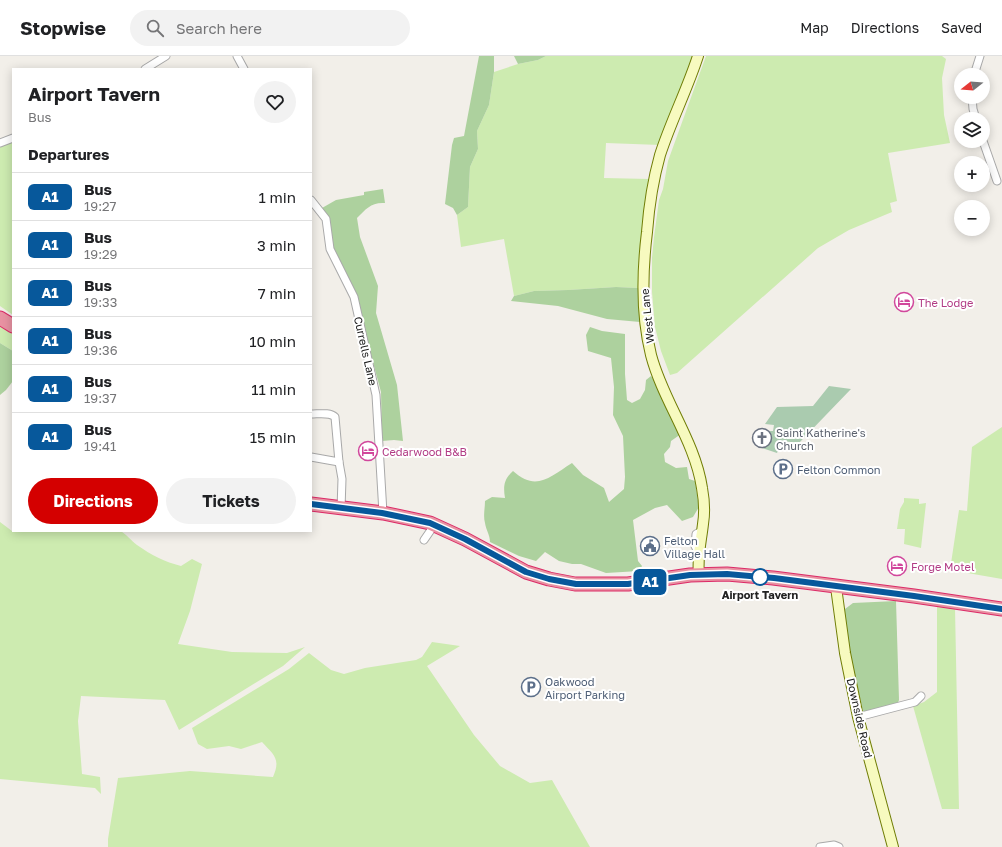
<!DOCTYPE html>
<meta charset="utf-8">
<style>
:root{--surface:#fff;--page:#f2f2f2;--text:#202124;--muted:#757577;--line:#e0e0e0;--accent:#d40000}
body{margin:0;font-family:"Golos Text",sans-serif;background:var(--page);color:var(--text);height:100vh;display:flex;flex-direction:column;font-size:15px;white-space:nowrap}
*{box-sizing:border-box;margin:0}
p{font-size:13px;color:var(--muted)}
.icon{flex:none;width:22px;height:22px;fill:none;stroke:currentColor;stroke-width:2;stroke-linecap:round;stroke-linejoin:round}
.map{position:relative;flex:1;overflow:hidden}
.panel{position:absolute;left:12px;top:12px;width:300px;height:464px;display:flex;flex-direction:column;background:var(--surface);border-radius:0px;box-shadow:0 2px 10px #0003}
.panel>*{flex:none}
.badge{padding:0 8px;border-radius:6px;font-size:14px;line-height:26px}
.needle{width:26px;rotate:253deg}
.tools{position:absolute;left:954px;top:12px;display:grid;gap:8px}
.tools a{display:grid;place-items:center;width:36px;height:36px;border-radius:50%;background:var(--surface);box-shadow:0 2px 10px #0003;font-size:20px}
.map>.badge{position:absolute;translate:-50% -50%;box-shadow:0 0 0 2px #fff}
h2{padding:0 16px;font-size:15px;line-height:36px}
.round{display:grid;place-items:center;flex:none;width:42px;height:42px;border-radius:21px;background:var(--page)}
.head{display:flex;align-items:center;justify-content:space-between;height:68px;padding:0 16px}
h1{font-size:19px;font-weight:700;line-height:30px}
.primary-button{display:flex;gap:8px;margin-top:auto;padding:8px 16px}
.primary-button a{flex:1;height:46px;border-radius:24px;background:var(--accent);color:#fff;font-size:16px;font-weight:700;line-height:46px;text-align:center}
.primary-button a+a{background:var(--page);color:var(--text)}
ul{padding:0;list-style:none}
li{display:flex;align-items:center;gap:12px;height:48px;padding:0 16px;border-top:1px solid var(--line)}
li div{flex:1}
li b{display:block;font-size:15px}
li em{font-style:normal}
li .badge{min-width:44px;font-weight:700;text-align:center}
header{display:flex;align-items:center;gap:24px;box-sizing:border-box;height:56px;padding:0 20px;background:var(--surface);border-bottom:1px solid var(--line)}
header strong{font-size:19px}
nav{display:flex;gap:22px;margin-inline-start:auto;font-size:14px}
.search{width:280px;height:36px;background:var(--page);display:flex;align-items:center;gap:10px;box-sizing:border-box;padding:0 14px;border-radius:22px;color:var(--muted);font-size:15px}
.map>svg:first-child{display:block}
.grass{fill:#cdebb0}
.forest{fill:#add19e}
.cemetery{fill:#aacbaf}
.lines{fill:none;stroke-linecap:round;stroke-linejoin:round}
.street-casing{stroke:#a9a9a9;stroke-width:9}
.secondary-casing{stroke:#707d05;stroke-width:12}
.highway-casing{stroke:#dc2a67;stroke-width:15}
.street{stroke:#fff;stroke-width:7}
.secondary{stroke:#f7fabf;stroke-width:10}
.highway{stroke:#e892a2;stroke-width:13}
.line-casing{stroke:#fff;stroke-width:9}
.line{stroke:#07589b;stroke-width:6}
.stop-dot{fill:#fff;stroke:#07589b;stroke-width:2}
.labels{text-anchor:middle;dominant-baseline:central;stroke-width:4;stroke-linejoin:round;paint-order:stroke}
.hotel-label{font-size:11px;fill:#b23c85;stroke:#fff;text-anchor:start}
.street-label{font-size:11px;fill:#222;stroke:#fff}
.worship-label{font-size:11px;fill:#5b616d;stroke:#fff;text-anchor:start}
.service-label{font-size:11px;fill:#4e5e75;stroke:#fff;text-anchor:start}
.stop-label{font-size:11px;font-weight:bold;fill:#222;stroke:#fff}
</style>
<header>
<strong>Stopwise</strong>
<div class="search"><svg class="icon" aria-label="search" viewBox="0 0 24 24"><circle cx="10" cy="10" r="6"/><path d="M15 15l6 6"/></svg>Search here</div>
<nav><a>Map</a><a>Directions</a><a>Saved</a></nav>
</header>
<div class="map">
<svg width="1002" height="791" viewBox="0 0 1002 791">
<rect width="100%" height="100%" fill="#f2efe9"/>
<g class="grass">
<polygon points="546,0 693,0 660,89 606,87 604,122 650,123 639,201 638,232 616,231 568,234 534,235 514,240 504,183 461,191 457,159 468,151 470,111 478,93 477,75 489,49 494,16 518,8 538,4"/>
<polygon points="706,0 942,0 946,3 942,22 944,59 950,87 888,97 897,145 890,147 892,156 849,174 818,192 677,317 670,319 661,295 655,271 652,236 652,202 654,181 659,144 663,133 668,105"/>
<polygon points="13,85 13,259 0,250 0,91"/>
<polygon points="0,269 13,277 13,295 0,287"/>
<polygon points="1002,371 1002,523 950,514 959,454 967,455 972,391"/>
<polygon points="904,442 919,443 919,448 926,447 921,492 904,488 905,473 897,473 900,453 904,446"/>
<path d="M 0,466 L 12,475 L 120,475 C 127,478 131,485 137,489 C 151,499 165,506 181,510 L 192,503 L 202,508 L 190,555 L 178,588 L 232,596 L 287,597 L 305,591 L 283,610 L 179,674 L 165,644 L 81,640 L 78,665 L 82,718 L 100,721 L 101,738 L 95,732 L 0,723 Z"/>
<polygon points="937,551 955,552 959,753 942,753 913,650 924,646 937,636"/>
<path d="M 432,586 L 460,590 L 427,610 L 474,679 L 500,710 L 530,727 L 552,724 L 590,791 L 108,791 L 108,783 L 118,722 L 190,715 L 273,721 C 281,703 274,699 262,686 L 241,693 L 229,690 L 207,693 L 198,688 L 192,672 L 289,613 L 309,597 L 331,614 L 344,618 L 365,612 L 416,604 L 422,601 Z"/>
</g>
<g class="forest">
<polygon points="479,0 494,0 494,16 489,49 477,75 478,93 470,111 468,151 457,159 453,152 445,148 452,89 454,82 464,80"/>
<polygon points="514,0 546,0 538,4 518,8"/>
<path d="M 383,133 L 385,147 C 371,146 366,153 357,162 L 360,181 L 378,230 L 376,257 L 397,329 L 403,385 L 394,384 L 382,385 L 381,336 L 358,251 L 333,192 L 322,152 L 336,144 L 364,139 L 364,136 Z"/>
<polygon points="616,231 638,232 640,266 607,263 558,250 511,245 514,240 534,235 568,234"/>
<path d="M 590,271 L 602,275 L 625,278 L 625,318 L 627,344 L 632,347 L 640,343 L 645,334 L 646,324 L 651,320 L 655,325 L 661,341 L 681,378 L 671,385 L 670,391 L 664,398 L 665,406 L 676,412 L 687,411 L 689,423 L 695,425 L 699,451 L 693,461 L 682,465 L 667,449 L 655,452 L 633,464 L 638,505 L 642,510 L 639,515 L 606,517 L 581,508 L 572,508 L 559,505 L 545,496 L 536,505 L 519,500 L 490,486 C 490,479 486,474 485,467 C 483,460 485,452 485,445 L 492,441 L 505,442 C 503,430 504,423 513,415 C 536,436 550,421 572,407 L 583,419 L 604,432 L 609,446 L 624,433 L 625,421 L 623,380 L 613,359 L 614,331 L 611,302 L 588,295 L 586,279 Z"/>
<polygon points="0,287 13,295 13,325 6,334 0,339"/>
<polygon points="896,545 899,644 897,649 863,656 841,556 853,547"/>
</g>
<polygon class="cemetery" points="829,330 851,333 799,387 782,385 777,397 762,392 763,389 767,390 768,375 773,375 774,369 765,368 777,351 813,350"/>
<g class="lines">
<defs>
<g id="street">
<polyline points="237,0 244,13"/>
<polyline points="145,13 166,0"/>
<polyline points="974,19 980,0"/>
<polyline points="972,41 973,53 976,63"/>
<polyline points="983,85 997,125"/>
<polyline points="0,87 13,82"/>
<polyline points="311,144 326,163 330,193 354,241 376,339 383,457"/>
<path d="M 311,358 C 319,358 330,356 335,361 L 339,406 L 342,423 L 341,453"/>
<polyline points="311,401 339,406"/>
<polyline points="424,484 435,468"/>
<polyline points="698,496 695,490 696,478 702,475"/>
<polyline points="858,661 915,646 921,640"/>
<polyline points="820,791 834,789 839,791"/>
</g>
<g id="secondary">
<path d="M 698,0 C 687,34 671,65 660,99 C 653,124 649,150 647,176 C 642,217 641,259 651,299 C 663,345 695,385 702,432 C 704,443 705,456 703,468 C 701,486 697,500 699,519"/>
<polyline points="836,531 845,597 858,661 893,791"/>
</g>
<g id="highway">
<polyline points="0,262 13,270"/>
<polyline points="311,448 383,457 430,467 465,483 526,516 549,523 575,528 628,528 690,519 727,518 773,522 914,540 1002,553"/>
</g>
</defs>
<use href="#street" class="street-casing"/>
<use href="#secondary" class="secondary-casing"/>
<use href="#highway" class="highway-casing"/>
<use href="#street" class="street"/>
<use href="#secondary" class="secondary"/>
<use href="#highway" class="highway"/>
</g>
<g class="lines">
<defs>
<polyline id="line" points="311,448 382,457 430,467 465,483 526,516 549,523 576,528 628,528 690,519 727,518 774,522 914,540 1002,553"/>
</defs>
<use href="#line" class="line-casing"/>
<use href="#line" class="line"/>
</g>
<defs>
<symbol id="hotel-ring" viewBox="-11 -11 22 22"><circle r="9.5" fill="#fff" stroke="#d1479c" stroke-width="1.5"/><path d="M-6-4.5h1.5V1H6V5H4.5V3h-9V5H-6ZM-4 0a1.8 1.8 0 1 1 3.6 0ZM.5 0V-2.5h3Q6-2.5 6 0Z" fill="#d1479c"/></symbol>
<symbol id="church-ring" viewBox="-11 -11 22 22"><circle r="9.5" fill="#fff" stroke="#6b7280" stroke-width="1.5"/><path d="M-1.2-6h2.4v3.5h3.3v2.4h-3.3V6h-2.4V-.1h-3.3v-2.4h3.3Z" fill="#6b7280"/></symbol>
<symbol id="parking-ring" viewBox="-11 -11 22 22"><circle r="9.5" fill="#fff" stroke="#5c6f8a" stroke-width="1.5"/><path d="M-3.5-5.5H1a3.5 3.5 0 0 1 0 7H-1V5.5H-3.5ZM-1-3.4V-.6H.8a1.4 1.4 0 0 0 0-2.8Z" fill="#5c6f8a"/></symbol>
<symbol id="civic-ring" viewBox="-11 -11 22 22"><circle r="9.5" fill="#fff" stroke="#5c6f8a" stroke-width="1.5"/><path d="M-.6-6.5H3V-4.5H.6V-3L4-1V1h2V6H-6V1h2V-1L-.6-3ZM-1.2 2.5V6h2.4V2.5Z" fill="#5c6f8a"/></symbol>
</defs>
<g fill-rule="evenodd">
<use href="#hotel-ring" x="893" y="235" width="22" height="22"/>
<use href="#church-ring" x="751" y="371" width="22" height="22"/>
<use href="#hotel-ring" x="357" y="384" width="22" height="22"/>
<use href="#parking-ring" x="772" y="402" width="22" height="22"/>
<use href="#civic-ring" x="639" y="479" width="22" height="22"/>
<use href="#hotel-ring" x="886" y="499" width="22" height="22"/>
<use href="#parking-ring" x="520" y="620" width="22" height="22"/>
</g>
<circle class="stop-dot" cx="760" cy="521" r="8"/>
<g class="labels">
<g class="hotel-label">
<text x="918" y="246">The Lodge</text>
<text x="382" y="395">Cedarwood B&amp;B</text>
<text x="911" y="510">Forge Motel</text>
</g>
<g class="street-label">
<text transform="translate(647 260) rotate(-96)">West Lane</text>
<text transform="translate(366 295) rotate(77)">Currells Lane</text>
<text transform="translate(860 662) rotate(77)">Downside Road</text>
</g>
<g class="worship-label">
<text x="776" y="376">Saint Katherine's<tspan x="776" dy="13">Church</tspan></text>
</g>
<g class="service-label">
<text x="797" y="413">Felton Common</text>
<text x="664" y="484">Felton<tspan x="664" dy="13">Village Hall</tspan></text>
<text x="545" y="625">Oakwood<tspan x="545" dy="13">Airport Parking</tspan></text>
</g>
<g class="stop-label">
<text x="760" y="538">Airport Tavern</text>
</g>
</g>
</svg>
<div class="tools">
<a><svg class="needle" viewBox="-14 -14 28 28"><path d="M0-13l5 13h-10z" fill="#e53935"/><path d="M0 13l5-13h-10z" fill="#757577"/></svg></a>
<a><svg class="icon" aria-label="layers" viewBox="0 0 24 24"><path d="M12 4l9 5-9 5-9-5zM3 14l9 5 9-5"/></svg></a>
<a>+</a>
<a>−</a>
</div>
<b class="badge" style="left:650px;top:526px;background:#07589b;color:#fff">A1</b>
<section class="panel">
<div class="head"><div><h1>Airport Tavern</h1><p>Bus</p></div><a class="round"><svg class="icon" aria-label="heart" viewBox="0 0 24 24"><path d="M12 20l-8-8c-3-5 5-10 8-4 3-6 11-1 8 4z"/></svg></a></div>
<h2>Departures</h2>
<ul>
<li><span class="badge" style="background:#07589b;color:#fff">A1</span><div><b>Bus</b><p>19:27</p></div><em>1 min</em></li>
<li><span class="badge" style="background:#07589b;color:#fff">A1</span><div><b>Bus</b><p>19:29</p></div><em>3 min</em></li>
<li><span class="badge" style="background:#07589b;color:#fff">A1</span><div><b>Bus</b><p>19:33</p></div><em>7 min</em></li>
<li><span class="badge" style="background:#07589b;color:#fff">A1</span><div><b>Bus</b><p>19:36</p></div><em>10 min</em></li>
<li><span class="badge" style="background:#07589b;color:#fff">A1</span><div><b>Bus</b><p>19:37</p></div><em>11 min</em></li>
<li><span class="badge" style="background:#07589b;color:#fff">A1</span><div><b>Bus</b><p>19:41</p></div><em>15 min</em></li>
</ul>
<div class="primary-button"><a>Directions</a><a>Tickets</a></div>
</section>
</div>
